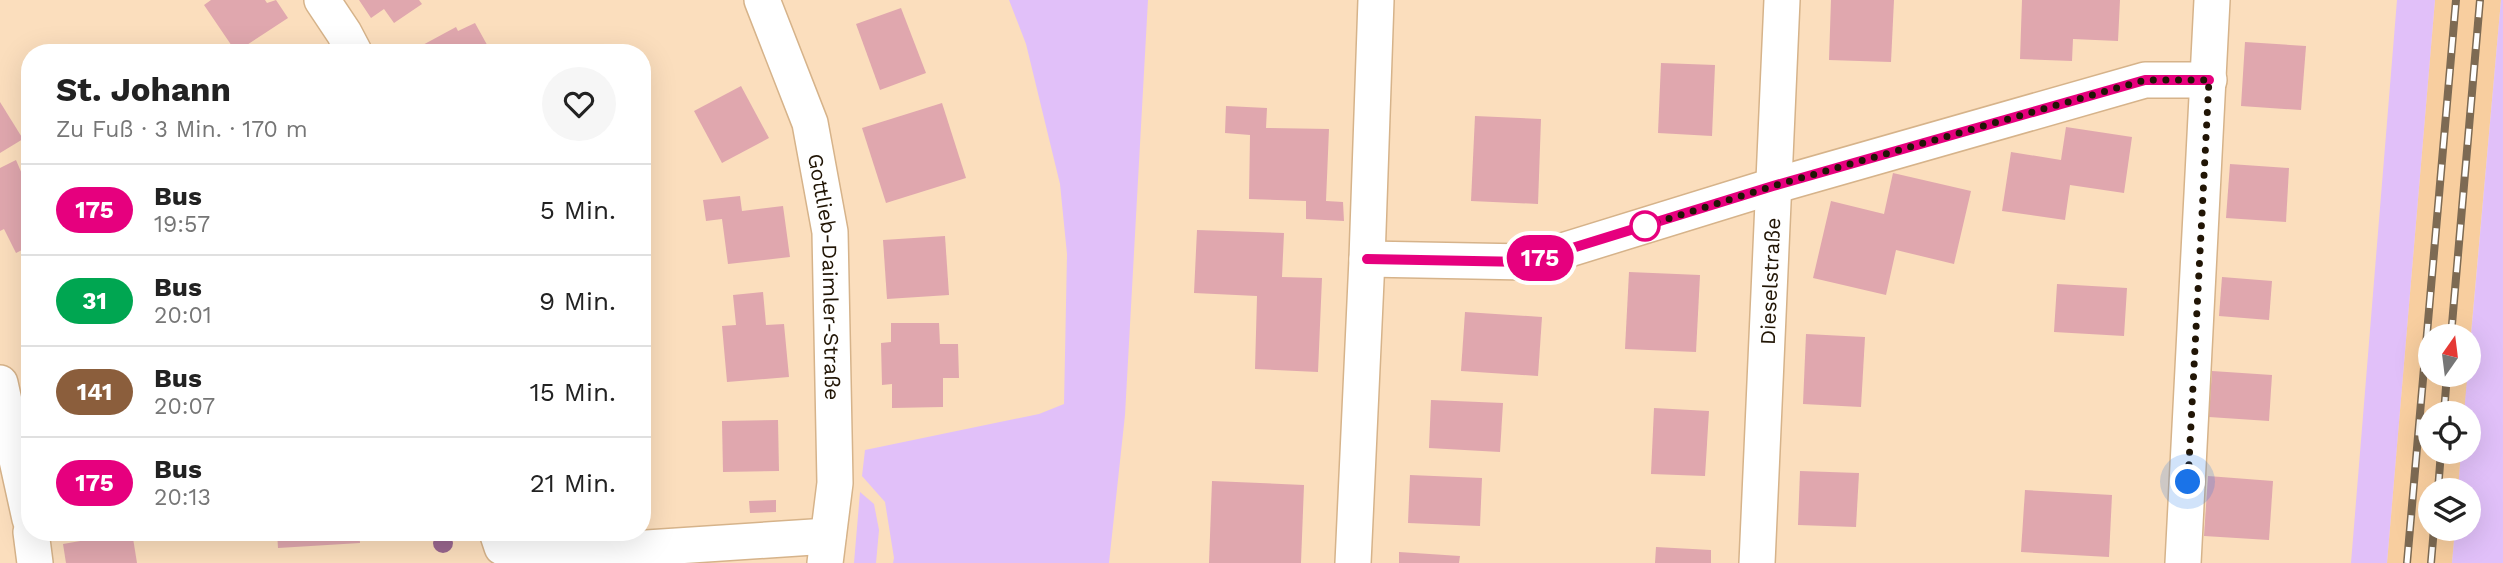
<!DOCTYPE html>
<html lang="de">
<meta charset="utf-8">
<style>
:root{--surface:#fff;--page:#f6f6f6;--text:#222;--muted:#767676;--line:#e0e0e0}
body{margin:0;font-family:"Work Sans",sans-serif;background:var(--page);color:var(--text);height:100vh;display:flex;flex-direction:column;font-size:26px;white-space:nowrap}
*{box-sizing:border-box;margin:0}
p{font-size:23px;color:var(--muted)}
.icon{flex:none;width:38px;height:38px;fill:none;stroke:currentColor;stroke-width:2;stroke-linecap:round;stroke-linejoin:round}
.map{position:relative;flex:1;overflow:hidden}
.side{position:absolute;left:21px;top:44px;width:630px;height:497px;display:flex;flex-direction:column;background:var(--surface);border-radius:28px;box-shadow:0 7px 28px #0002}
.side>*{flex:none}
.badge{padding:0 14px;border-radius:23px;font-size:24px;line-height:46px}
.needle{width:46px;rotate:14deg}
.fabs{position:absolute;left:2418px;top:324px;display:grid;gap:14px}
.fabs a{display:grid;place-items:center;width:63px;height:63px;border-radius:50%;background:var(--surface);box-shadow:0 7px 28px #0002;font-size:35px}
.you{position:absolute;width:35px;height:35px;margin:-18px;border:5px solid #fff;border-radius:50%;background:#1a73e8;box-shadow:0 0 0 10px #1a73e833}
.map>.badge{position:absolute;translate:-50% -50%;box-shadow:0 0 0 4px #fff}
.round{display:grid;place-items:center;flex:none;width:74px;height:74px;border-radius:37px;background:var(--page)}
.summary{display:flex;align-items:center;justify-content:space-between;height:119px;padding:0 35px}
h1{font-size:33px;font-weight:700;line-height:52px}
ul{padding:0;list-style:none}
li{display:flex;align-items:center;gap:21px;height:91px;padding:0 35px;border-top:2px solid var(--line)}
li div{flex:1}
li b{display:block;font-size:26px}
li em{font-style:normal}
li .badge{min-width:77px;font-weight:700;text-align:center}
.map>svg:first-child{display:block}
.built{fill:#f8ce9f}
.green{fill:#e1c0f9}
.building{fill:#e0a7ae}
.lines{fill:none;stroke-linecap:round;stroke-linejoin:round}
.minor-casing{stroke:#d6b38a;stroke-width:38}
.minor{stroke:#fff;stroke-width:35}
.rail-casing{stroke:#7d6a53;stroke-width:8}
.rail{stroke:#fff;stroke-width:5;stroke-dasharray:16;stroke-linecap:butt}
.tree{fill:#99668e}
.line-casing{stroke:#fff;stroke-width:16}
.line{stroke:#e6007e;stroke-width:10}
.walk{stroke:#211505;stroke-width:7;stroke-dasharray:0 12.6}
.stop-dot{fill:#fff;stroke:#e6007e;stroke-width:3.5}
.labels{text-anchor:middle;dominant-baseline:central;stroke-width:7;stroke-linejoin:round;paint-order:stroke}
.street-label{font-size:21px;fill:#211505;stroke:#fff}
</style>
<div class="map">
<svg width="2503" height="563" viewBox="0 0 2503 563">
<rect width="100%" height="100%" fill="#fbdebd"/>
<polygon class="built" points="2435,0 2501,0 2469,355 2469,336 2431,336 2431,374 2468,375 2464,413 2431,413 2431,452 2461,452 2458,490 2431,490 2431,528 2455,529 2452,563 2387,563"/>
<g class="green">
<polygon points="1009,0 1148,0 1125,415 1109,563 893,563 894,558 885,502 862,476 865,450 1039,414 1064,404 1067,254 1060,184 1026,44"/>
<polygon points="2397,0 2435,0 2387,563 2351,563"/>
<polygon points="2501,0 2503,0 2503,563 2452,563 2455,529 2469,528 2469,490 2458,490 2461,452 2469,452 2469,413 2464,413"/>
<polygon points="860,492 874,504 879,530 876,563 854,563"/>
</g>
<g class="building">
<polygon points="211,0 265,0 267,3 276,0 288,18 236,52 204,5"/>
<polygon points="359,0 419,0 422,4 394,23 384,9 371,18"/>
<polygon points="1831,0 1894,0 1891,62 1829,60"/>
<polygon points="2022,0 2120,0 2118,41 2073,39 2072,61 2020,59"/>
<polygon points="901,8 926,73 880,90 856,24"/>
<polygon points="475,23 491,52 421,52 419,47 456,27 458,31"/>
<polygon points="2245,42 2306,46 2301,110 2241,106"/>
<polygon points="1661,63 1715,65 1712,136 1658,133"/>
<polygon points="741,86 769,138 722,163 694,111"/>
<polygon points="0,102 23,139 0,153"/>
<polygon points="942,103 966,178 886,203 862,128"/>
<polygon points="1226,106 1267,108 1266,128 1329,129 1326,201 1343,202 1344,221 1306,219 1306,201 1249,199 1250,135 1225,133"/>
<polygon points="1475,116 1541,119 1538,204 1471,201"/>
<polygon points="2066,127 2132,137 2124,193 2070,185 2065,220 2002,211 2011,152 2061,160"/>
<polygon points="16,160 22,174 30,170 30,246 16,253 4,229 0,231 0,168"/>
<polygon points="2230,164 2289,168 2286,222 2226,218"/>
<polygon points="1893,173 1971,191 1954,264 1896,250 1886,295 1813,278 1831,201 1884,214"/>
<polygon points="740,196 742,211 783,206 790,257 728,264 722,219 706,221 703,200"/>
<polygon points="1197,230 1284,233 1282,277 1322,278 1318,372 1255,369 1257,296 1194,293"/>
<polygon points="945,236 949,295 887,299 883,240"/>
<polygon points="1629,272 1700,275 1696,352 1625,349"/>
<polygon points="2222,277 2272,281 2269,320 2219,316"/>
<polygon points="2057,284 2127,288 2124,336 2054,332"/>
<polygon points="763,292 766,325 784,324 789,377 727,382 722,326 736,325 733,295"/>
<polygon points="1465,312 1542,317 1538,376 1461,371"/>
<polygon points="891,323 939,323 940,344 958,344 959,378 943,378 943,407 892,408 892,384 882,385 881,343 891,342"/>
<polygon points="1806,334 1865,337 1861,407 1803,404"/>
<polygon points="2212,371 2272,375 2269,421 2209,417"/>
<polygon points="1431,400 1503,403 1500,452 1429,448"/>
<polygon points="1654,408 1709,411 1705,476 1651,474"/>
<polygon points="778,420 779,471 723,472 722,421"/>
<polygon points="1800,471 1859,473 1856,527 1798,525"/>
<polygon points="1410,475 1482,478 1480,526 1408,523"/>
<polygon points="2208,476 2273,481 2269,540 2204,536"/>
<polygon points="1212,481 1304,485 1301,563 1209,563"/>
<polygon points="2025,490 2112,495 2109,557 2021,552"/>
<polygon points="776,500 776,512 750,513 749,501"/>
<polygon points="132,532 137,563 66,563 63,544"/>
<polygon points="277,532 359,532 360,543 278,548"/>
<polygon points="1656,547 1711,550 1711,563 1655,563"/>
<polygon points="1399,552 1460,556 1459,563 1399,563"/>
</g>
<g class="lines">
<defs>
<g id="minor">
<polyline points="322,0 344,33 354,52"/>
<path id="s1" d="M 762,0 L 810,123 L 830,232 L 835,483 L 825,563"/>
<polyline points="1367,259 1527,262 1773,186 2145,80 2209,80"/>
<polyline points="0,383 30,519"/>
<polyline points="31,532 35,563"/>
<polyline points="497,532 502,547 540,555 828,536"/>
<polyline points="1353,563 1367,259 1376,0"/>
<path id="s2" d="M 1757,563 L 1782,0"/>
<polyline points="2183,563 2212,0"/>
</g>
</defs>
<use href="#minor" class="minor-casing"/>
<use href="#minor" class="minor"/>
<defs>
<g id="rail">
<polyline points="2451,336 2480,0"/>
<polyline points="2444,413 2447,374"/>
<polyline points="2438,490 2441,452"/>
<polyline points="2407,563 2456,0"/>
<polyline points="2431,563 2434,528"/>
</g>
</defs>
<use href="#rail" class="rail-casing"/>
<use href="#rail" class="rail"/>
</g>
<circle class="tree" cx="443" cy="543" r="10"/>
<g class="lines">
<defs>
<polyline id="line" points="1367,259 1527,262 1773,186 2145,80 2209,80"/>
</defs>
<use href="#line" class="line-casing"/>
<use href="#line" class="line"/>
<polyline class="walk" points="1645,226 1773,186 2145,80 2209,80 2188,482"/>
</g>
<circle class="stop-dot" cx="1645" cy="226" r="14"/>
<g class="labels">
<g class="street-label">
<text stroke="none"><textPath href="#s1" startOffset="287">Gottlieb-Daimler-Straße</textPath></text>
<text stroke="none"><textPath href="#s2" startOffset="282">Dieselstraße</textPath></text>
</g>
</g>
</svg>
<div class="fabs">
<a><svg class="needle" viewBox="-14 -14 28 28"><path d="M0-13l5 13h-10z" fill="#e53935"/><path d="M0 13l5-13h-10z" fill="#767676"/></svg></a>
<a><svg class="icon" aria-label="locate" viewBox="0 0 24 24"><circle cx="12" cy="12" r="6"/><path d="M12 2v4M12 18v4M2 12h4M18 12h4"/></svg></a>
<a><svg class="icon" aria-label="layers" viewBox="0 0 24 24"><path d="M12 4l9 5-9 5-9-5zM3 14l9 5 9-5"/></svg></a>
</div>
<div class="you" style="left:2188px;top:482px"></div>
<b class="badge" style="left:1540px;top:258px;background:#e6007e;color:#fff">175</b>
<section class="side">
<div class="summary"><div><h1>St. Johann</h1><p>Zu Fuß · 3 Min. · 170 m</p></div><a class="round"><svg class="icon" aria-label="heart" viewBox="0 0 24 24"><path d="M12 20l-8-8c-3-5 5-10 8-4 3-6 11-1 8 4z"/></svg></a></div>
<ul>
<li><span class="badge" style="background:#e6007e;color:#fff">175</span><div><b>Bus</b><p>19:57</p></div><em>5 Min.</em></li>
<li><span class="badge" style="background:#00a651;color:#fff">31</span><div><b>Bus</b><p>20:01</p></div><em>9 Min.</em></li>
<li><span class="badge" style="background:#8b5e3c;color:#fff">141</span><div><b>Bus</b><p>20:07</p></div><em>15 Min.</em></li>
<li><span class="badge" style="background:#e6007e;color:#fff">175</span><div><b>Bus</b><p>20:13</p></div><em>21 Min.</em></li>
</ul>
</section>
</div>
